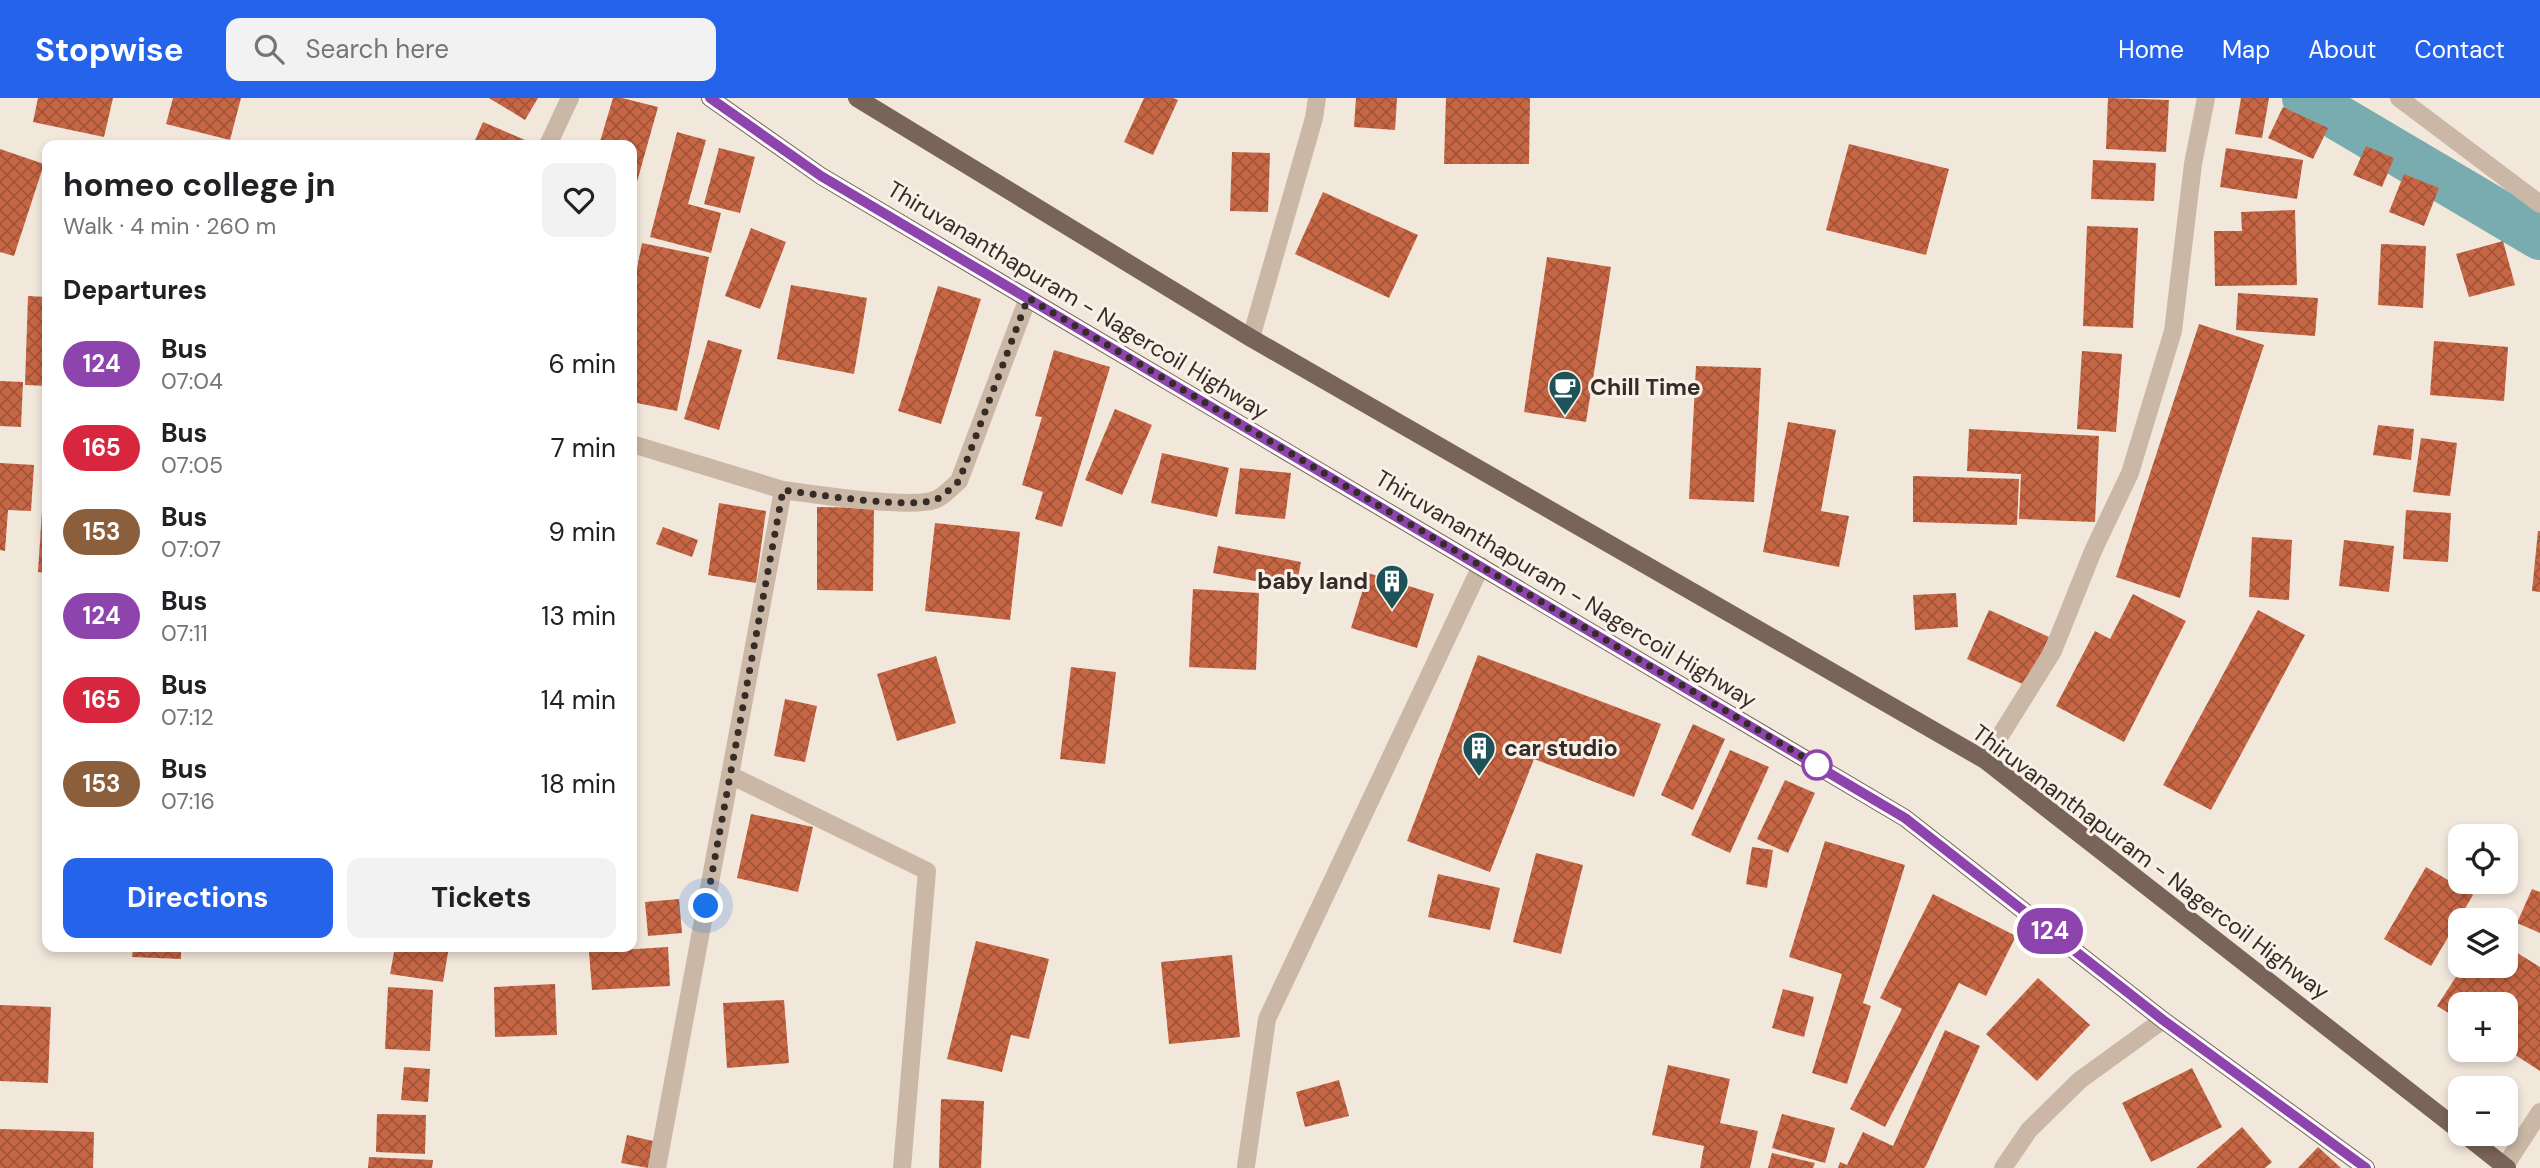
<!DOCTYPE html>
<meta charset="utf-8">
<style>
:root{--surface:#fff;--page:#f2f2f2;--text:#202124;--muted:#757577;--accent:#2563eb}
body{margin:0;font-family:"DM Sans",sans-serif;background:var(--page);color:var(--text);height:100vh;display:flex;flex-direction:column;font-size:26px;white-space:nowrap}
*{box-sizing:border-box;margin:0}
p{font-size:23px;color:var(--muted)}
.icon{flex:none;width:38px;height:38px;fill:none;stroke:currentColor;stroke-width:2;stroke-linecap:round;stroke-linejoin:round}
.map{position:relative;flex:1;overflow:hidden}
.drawer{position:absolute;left:42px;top:42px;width:595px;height:812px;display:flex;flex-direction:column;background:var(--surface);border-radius:14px;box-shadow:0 4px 10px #0003}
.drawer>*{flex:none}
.badge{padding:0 14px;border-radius:23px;font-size:24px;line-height:46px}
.buttons{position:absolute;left:2448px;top:726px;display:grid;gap:14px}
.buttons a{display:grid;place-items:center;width:70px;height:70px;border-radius:14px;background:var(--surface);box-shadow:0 4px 10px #0003;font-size:35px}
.you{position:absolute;width:35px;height:35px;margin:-18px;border:5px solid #fff;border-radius:50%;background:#1a73e8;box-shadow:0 0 0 10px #1a73e833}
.map>.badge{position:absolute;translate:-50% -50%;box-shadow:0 0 0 4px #fff}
h2{padding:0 21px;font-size:26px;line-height:63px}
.round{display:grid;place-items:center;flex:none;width:74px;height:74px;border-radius:14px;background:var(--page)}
.head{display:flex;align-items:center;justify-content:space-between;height:119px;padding:0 21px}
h1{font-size:33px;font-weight:700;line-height:52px}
.action{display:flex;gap:14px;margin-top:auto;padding:14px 21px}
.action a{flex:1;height:80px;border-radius:14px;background:var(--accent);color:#fff;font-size:28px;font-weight:700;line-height:80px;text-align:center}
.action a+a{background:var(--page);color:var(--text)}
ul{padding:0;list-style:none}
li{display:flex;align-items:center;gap:21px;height:84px;padding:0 21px}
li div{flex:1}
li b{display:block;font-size:26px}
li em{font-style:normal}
li .badge{min-width:77px;font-weight:700;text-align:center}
header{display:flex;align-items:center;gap:42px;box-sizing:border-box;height:98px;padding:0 35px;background:var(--accent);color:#fff}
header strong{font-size:33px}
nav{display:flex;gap:38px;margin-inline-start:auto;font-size:24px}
.search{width:490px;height:63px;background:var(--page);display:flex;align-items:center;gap:18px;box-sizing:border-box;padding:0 24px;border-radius:14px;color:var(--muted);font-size:26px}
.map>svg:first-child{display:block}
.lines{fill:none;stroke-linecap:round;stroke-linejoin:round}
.canal{stroke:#79acaf;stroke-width:46}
.building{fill:url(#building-cross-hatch)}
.minor{stroke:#cab7a6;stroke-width:18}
.major{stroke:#786458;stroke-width:18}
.line-casing{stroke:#fff;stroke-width:16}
.line{stroke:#8e44ad;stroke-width:10}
.walk{stroke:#362c27;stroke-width:7;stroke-dasharray:0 12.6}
.stop-dot{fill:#fff;stroke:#8e44ad;stroke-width:3.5}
.labels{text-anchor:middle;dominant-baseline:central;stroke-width:6;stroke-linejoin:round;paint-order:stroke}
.street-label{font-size:23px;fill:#362c27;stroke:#f9f1e7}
.poi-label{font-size:23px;font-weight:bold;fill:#362c27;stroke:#f9f1e7;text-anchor:start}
</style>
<header>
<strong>Stopwise</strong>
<div class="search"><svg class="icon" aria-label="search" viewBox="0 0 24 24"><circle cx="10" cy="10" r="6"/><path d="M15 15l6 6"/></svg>Search here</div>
<nav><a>Home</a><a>Map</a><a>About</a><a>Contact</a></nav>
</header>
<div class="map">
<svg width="2540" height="1070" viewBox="0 0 2540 1070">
<defs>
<pattern id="building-cross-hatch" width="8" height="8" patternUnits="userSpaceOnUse" patternTransform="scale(1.75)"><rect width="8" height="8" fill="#c76644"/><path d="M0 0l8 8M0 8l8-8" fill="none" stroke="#a25439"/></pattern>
</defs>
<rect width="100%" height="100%" fill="#f2e7db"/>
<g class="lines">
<polyline class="canal" points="2305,0 2540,139"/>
</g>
<g class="building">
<polygon points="38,0 113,0 104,39 33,24"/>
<polygon points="173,0 241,0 230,42 166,26"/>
<polygon points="489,0 538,0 525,22"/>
<polygon points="613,0 622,0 658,9 633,98 632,47 599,47"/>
<polygon points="1144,0 1173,0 1178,2 1153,57 1124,44"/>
<polygon points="1356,0 1397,0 1395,32 1354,29"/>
<polygon points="1446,0 1530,0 1529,66 1444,66"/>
<polygon points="2108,0 2169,2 2166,54 2106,51"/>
<polygon points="2241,0 2269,0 2262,40 2235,36"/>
<polygon points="2283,9 2328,30 2313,61 2268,40"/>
<polygon points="483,24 537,47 473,47"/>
<polygon points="677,34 706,42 688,106 721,115 711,155 650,139"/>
<polygon points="1849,46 1949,71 1926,157 1826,132"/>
<polygon points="2366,48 2394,60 2382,89 2353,77"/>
<polygon points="719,50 755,59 740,115 704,106"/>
<polygon points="2226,50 2303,62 2297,101 2220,89"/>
<polygon points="0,51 44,66 14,158 0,154"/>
<polygon points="1232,54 1270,55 1268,114 1230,113"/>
<polygon points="2093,62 2156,65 2154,103 2091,101"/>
<polygon points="2404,76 2439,90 2424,128 2389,114"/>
<polygon points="1323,94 1418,137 1389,200 1295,156"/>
<polygon points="2295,112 2297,187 2215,188 2214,133 2242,133 2241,114"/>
<polygon points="2087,128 2138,130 2133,230 2083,228"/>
<polygon points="751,130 786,144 760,211 725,198"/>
<polygon points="2503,143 2515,187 2469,199 2456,156"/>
<polygon points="642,145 709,159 677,313 632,304 632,195"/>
<polygon points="2381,146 2426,148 2423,210 2378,207"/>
<polygon points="1547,159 1611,169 1586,324 1524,314"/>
<polygon points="791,187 867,200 854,276 777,261"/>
<polygon points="938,188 981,201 941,326 898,313"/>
<polygon points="2238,195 2318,200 2315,238 2236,232"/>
<polygon points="28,198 47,199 47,288 25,287"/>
<polygon points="2199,226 2264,247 2180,500 2116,479"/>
<polygon points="708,242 742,252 719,332 684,321"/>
<polygon points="2434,243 2508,249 2504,303 2430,297"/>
<polygon points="1054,252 1110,269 1062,429 1035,421 1043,394 1022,387 1042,319 1035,318"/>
<polygon points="2082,253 2122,256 2116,334 2077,331"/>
<polygon points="1696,268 1761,270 1754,404 1689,401"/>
<polygon points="0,283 23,284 21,329 0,328"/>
<polygon points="1115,311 1152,327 1122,397 1085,382"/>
<polygon points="1788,324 1836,332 1821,413 1849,418 1839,469 1763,454"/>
<polygon points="2378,327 2414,331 2411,362 2373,357"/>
<polygon points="1969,331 2099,338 2095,424 2019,421 2021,376 1967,373"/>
<polygon points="2421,340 2457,345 2450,398 2413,394"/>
<polygon points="1162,355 1229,370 1217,419 1151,405"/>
<polygon points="0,365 34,367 31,413 8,412 5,453 0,452"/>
<polygon points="1240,370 1291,375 1285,421 1235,416"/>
<polygon points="1913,378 2019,381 2017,427 1913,424"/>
<polygon points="44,383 47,383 47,475 38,474"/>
<polygon points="719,405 766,413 756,485 708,477"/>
<polygon points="817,409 874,410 873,493 817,492"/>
<polygon points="2406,412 2451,415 2448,464 2403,461"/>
<polygon points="935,425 1020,434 1010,522 925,513"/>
<polygon points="663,429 698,442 692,459 656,446"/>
<polygon points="2538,433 2540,433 2540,494 2532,493"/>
<polygon points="2252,439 2292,442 2289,502 2249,499"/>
<polygon points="2344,442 2394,448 2389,494 2339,488"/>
<polygon points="1218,448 1301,464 1296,491 1213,475"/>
<polygon points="1368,475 1434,496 1417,550 1351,530"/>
<polygon points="1193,491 1259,495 1256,572 1189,569"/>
<polygon points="1956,495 1958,529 1915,532 1913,497"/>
<polygon points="2133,496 2186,523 2124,644 2056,608 2095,533 2110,541"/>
<polygon points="1989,512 2049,539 2027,588 1967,561"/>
<polygon points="2258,512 2305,537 2211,712 2163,687"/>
<polygon points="1478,557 1661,626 1634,699 1534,661 1490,774 1407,743"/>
<polygon points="936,558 956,625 897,643 877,576"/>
<polygon points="1071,569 1116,574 1105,666 1060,661"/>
<polygon points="785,601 817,608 805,664 774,658"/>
<polygon points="1693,626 1725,641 1693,712 1661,697"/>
<polygon points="1730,652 1769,669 1730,755 1691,737"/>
<polygon points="1785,682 1815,695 1788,755 1757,741"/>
<polygon points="751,716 813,729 798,794 737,780"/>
<polygon points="1825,743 1905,767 1863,905 1871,908 1847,986 1812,975 1842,876 1789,859"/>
<polygon points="1752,749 1773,752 1767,790 1746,786"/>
<polygon points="1536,755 1583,767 1561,856 1513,844"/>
<polygon points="2426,769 2473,797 2431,868 2384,841"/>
<polygon points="1438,776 1500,790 1490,832 1428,819"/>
<polygon points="2532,791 2540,794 2540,835 2517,825"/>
<polygon points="1933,796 2016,838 1986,898 1959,885 1885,1029 1850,1011 1902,911 1880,900"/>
<polygon points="679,801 682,835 648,838 645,804"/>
<polygon points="976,843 1049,861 1029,941 1011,937 1002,974 947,961"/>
<polygon points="2506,848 2540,869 2540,973 2506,951 2506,906 2460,906 2460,922 2437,908 2463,868 2506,868"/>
<polygon points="133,849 181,849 181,861 132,859"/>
<polygon points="395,849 449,849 443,884 390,876"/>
<polygon points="668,849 670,888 592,892 589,854"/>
<polygon points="1232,857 1240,939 1169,946 1161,864"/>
<polygon points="2038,880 2090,927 2037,983 1986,936"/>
<polygon points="555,886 557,937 495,939 494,889"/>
<polygon points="388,889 433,892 430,953 385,951"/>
<polygon points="1783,891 1814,899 1804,939 1772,930"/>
<polygon points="784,902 789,965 727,970 723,905"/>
<polygon points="0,907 51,909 48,985 0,983"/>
<polygon points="1945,932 1980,948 1926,1068 1924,1070 1838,1070 1840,1064 1847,1067 1863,1034 1893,1048"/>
<polygon points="1668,967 1730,981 1720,1025 1758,1033 1750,1070 1700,1070 1704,1048 1652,1037"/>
<polygon points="404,969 430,971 428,1004 401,1002"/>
<polygon points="2192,970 2222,1029 2151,1064 2122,1005"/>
<polygon points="1339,982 1349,1018 1305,1029 1296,994"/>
<polygon points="941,1001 984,1003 981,1070 939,1070"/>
<polygon points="377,1016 426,1017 425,1056 376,1054"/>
<polygon points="1782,1016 1835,1030 1825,1065 1772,1050"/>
<polygon points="2242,1029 2272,1064 2265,1070 2196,1070"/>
<polygon points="0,1031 94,1034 93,1070 0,1070"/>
<polygon points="627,1037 653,1043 648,1070 621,1065"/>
<polygon points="2318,1049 2341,1070 2298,1070"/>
<polygon points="1772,1055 1815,1065 1813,1070 1768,1070"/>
<polygon points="369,1059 433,1062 432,1070 368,1070"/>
</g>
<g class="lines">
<g class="minor">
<polyline points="2399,0 2540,106"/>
<polyline points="548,47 570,0"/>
<polyline points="1251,240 1314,20 1317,0"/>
<polyline points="632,346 783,392"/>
<polyline points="1985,662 2053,553 2093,453 2130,375 2173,233 2193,66 2206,0"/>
<polyline points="730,677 927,773 902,1070"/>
<polyline points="1246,1068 1267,921 1481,468"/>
<polyline points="2505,1068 2540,1014"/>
<path d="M 657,1070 L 783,392 C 811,396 916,412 937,401 C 945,397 952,389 959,383 L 1028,200"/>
<polyline points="2003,1070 2029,1032 2080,982 2163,922"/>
</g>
<g class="major">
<polyline points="710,0 821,78 1905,720 2163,922 2366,1070"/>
<polyline points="857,0 1251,240 1985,662 2460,1033"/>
<polyline points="2464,1036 2507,1070"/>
</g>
</g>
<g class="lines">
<defs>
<polyline id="line" points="710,0 821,78 1905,720 2163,922 2366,1070"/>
</defs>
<use href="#line" class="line-casing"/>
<use href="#line" class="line"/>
<path class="walk" d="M 706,808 L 783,392 C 812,396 916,412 937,401 C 945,397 952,389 959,383 L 1028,200 L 1817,667"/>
</g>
<defs>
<symbol id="cafe-pin" viewBox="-11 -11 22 30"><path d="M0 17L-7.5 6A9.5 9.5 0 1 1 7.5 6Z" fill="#1d5358" stroke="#f9f1e7"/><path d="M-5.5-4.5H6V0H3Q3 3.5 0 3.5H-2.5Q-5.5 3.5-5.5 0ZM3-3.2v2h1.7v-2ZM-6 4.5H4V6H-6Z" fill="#fff"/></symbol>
<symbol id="building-pin" viewBox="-11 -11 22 30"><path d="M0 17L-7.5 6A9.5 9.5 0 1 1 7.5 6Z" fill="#1d5358" stroke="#f9f1e7"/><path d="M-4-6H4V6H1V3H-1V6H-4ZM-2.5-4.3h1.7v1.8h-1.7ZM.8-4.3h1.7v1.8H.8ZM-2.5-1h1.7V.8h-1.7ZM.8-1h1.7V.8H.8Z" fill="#fff"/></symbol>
</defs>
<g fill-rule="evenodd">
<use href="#cafe-pin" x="1546" y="270" width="38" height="52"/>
<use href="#building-pin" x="1373" y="464" width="38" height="52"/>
<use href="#building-pin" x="1460" y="631" width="38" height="52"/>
</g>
<circle class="stop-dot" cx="1817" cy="667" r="14"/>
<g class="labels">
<g class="street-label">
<text transform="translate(1078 202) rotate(31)">Thiruvananthapuram - Nagercoil Highway</text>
<text transform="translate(1566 491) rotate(31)">Thiruvananthapuram - Nagercoil Highway</text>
<text transform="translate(2151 764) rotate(37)">Thiruvananthapuram - Nagercoil Highway</text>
</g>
<g class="poi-label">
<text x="1590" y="289">Chill Time</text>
<text x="1368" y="483" text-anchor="end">baby land</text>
<text x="1504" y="650">car studio</text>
</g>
</g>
</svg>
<div class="buttons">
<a><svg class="icon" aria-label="locate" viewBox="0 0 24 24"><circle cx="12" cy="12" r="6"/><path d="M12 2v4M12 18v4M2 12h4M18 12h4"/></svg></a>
<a><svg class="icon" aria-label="layers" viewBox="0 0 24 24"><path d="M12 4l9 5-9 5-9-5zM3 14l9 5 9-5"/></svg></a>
<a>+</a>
<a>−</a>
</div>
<div class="you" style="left:706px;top:808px"></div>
<b class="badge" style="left:2050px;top:833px;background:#8e44ad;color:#fff">124</b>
<section class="drawer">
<div class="head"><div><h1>homeo college jn</h1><p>Walk · 4 min · 260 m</p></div><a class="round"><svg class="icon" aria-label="heart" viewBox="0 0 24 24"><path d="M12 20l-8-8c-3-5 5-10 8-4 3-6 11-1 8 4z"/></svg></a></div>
<h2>Departures</h2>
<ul>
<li><span class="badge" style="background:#8e44ad;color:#fff">124</span><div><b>Bus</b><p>07:04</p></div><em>6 min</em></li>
<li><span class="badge" style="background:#d7263d;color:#fff">165</span><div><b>Bus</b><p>07:05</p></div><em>7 min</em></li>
<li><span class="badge" style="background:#8b5e3c;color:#fff">153</span><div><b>Bus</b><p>07:07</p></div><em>9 min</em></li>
<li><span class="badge" style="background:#8e44ad;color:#fff">124</span><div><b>Bus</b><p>07:11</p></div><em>13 min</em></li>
<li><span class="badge" style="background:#d7263d;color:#fff">165</span><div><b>Bus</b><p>07:12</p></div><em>14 min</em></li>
<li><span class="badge" style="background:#8b5e3c;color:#fff">153</span><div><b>Bus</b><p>07:16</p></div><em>18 min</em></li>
</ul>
<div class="action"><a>Directions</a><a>Tickets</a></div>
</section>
</div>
